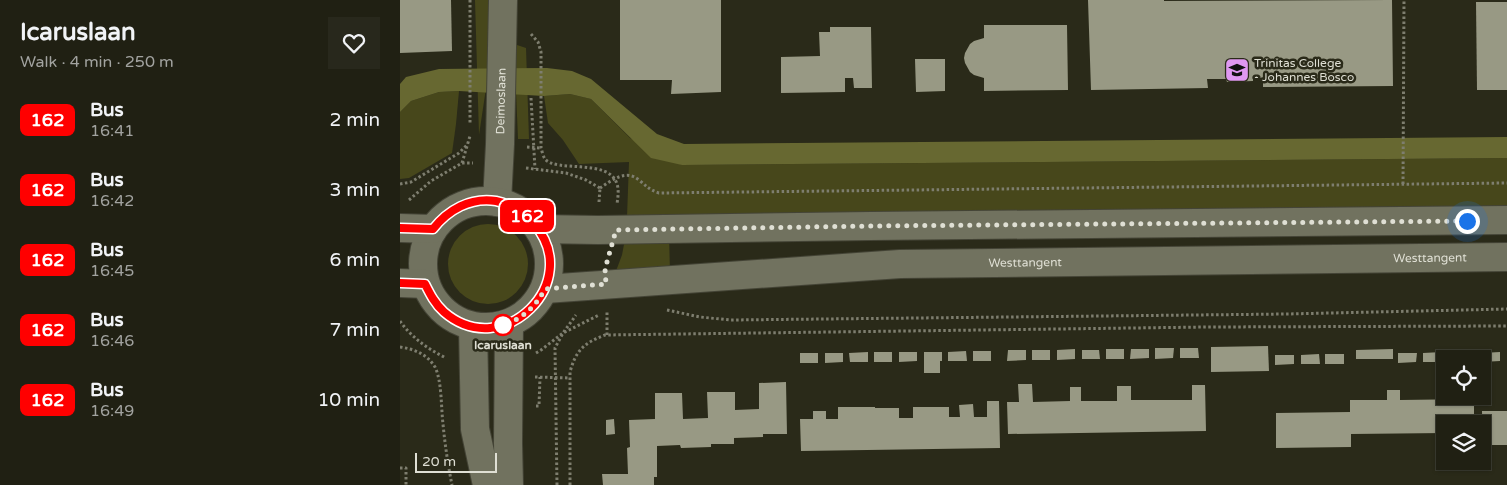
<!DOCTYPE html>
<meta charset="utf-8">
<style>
:root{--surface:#202013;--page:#28281c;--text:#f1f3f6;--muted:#a2a3a0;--line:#3d3e33}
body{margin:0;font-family:"Varela Round",sans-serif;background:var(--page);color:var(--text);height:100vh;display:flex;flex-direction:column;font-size:19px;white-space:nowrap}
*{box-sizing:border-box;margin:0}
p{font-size:16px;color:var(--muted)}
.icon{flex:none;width:28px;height:28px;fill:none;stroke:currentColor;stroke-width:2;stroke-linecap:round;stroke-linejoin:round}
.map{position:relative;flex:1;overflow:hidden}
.drawer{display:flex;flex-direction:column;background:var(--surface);width:400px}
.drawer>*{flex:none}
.badge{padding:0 10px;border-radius:8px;font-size:18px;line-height:32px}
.fabs{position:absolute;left:1036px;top:350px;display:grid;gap:10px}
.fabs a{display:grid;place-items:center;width:55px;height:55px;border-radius:0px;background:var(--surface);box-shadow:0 1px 4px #0004,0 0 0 1px var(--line);font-size:25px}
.scale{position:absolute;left:15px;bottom:12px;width:82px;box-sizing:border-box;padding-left:5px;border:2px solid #dfdfd4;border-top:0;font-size:14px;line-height:18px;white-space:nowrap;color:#dfdfd4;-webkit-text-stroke:4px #2a2a19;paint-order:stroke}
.you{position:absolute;width:25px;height:25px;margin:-12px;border:4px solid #fff;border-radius:50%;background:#1a73e8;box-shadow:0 0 0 8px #1a73e833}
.map>.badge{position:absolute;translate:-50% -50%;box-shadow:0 0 0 2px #fff}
.round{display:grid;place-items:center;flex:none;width:52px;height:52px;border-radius:0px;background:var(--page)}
.head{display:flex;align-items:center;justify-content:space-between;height:85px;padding:0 20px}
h1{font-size:24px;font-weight:800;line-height:38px}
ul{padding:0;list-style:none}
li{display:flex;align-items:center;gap:15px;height:70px;padding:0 20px}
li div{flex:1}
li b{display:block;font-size:19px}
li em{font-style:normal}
li .badge{min-width:55px;font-weight:700;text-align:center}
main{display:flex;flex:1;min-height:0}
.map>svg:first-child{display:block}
.green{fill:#47471b}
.water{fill:#676831}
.building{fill:#989984}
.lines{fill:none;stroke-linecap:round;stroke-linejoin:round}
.street-casing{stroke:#444436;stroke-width:30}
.secondary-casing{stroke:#444436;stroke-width:30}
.path{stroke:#7e7e6f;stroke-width:3;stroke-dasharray:2.5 2.5;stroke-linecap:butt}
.street{stroke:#71725f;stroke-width:28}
.secondary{stroke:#71725f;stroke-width:28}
.line-casing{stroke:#fff;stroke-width:11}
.line{stroke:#f00;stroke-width:8}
.walk{stroke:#dfdfd4;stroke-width:5;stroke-dasharray:0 9}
.stop-dot{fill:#fff;stroke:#f00;stroke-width:2.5}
.labels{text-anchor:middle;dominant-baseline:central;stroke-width:5;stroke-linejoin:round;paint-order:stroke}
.poi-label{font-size:12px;fill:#dfdfd4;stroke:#2a2a19;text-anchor:start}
.street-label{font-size:12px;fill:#dfdfd4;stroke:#2a2a19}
.stop-label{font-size:12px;font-weight:bold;fill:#dfdfd4;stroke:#2a2a19}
</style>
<main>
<section class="drawer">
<div class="head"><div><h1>Icaruslaan</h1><p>Walk · 4 min · 250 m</p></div><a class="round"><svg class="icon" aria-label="heart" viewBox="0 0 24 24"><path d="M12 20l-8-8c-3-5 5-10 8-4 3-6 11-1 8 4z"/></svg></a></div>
<ul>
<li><span class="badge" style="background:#f00;color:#fff">162</span><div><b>Bus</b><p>16:41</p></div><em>2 min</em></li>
<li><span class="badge" style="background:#f00;color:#fff">162</span><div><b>Bus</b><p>16:42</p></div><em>3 min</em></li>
<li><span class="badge" style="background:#f00;color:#fff">162</span><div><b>Bus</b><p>16:45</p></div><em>6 min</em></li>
<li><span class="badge" style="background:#f00;color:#fff">162</span><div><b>Bus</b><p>16:46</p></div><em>7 min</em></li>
<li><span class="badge" style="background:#f00;color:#fff">162</span><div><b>Bus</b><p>16:49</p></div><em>10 min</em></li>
</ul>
</section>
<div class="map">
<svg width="1107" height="485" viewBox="0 0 1107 485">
<rect width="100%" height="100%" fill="#2a2a19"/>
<g class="green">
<polygon points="75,0 89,0 91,55 79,135"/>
<polygon points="114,44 126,48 129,139 118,139"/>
<polygon points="59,91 56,124 52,153 9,178 0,179 0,112 11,101 39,92"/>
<polygon points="170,94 191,99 230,138 282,165 1107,158 1107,214 227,217 229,162 179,164 163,140 148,123 144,96"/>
<circle cx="88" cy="264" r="40"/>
<polygon points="269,233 270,273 216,271 222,255 226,234"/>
</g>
<polygon class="water" points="147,68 172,71 191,79 257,134 284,144 1107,137 1107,158 282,165 251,158 191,99 170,94 144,96 59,91 39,92 11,101 0,112 0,84 6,77 39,69"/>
<g class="building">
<polygon points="0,0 51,0 52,51 0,53"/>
<polygon points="220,0 321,0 321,92 271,94 272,80 220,80"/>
<polygon points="688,0 764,0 764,1 992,0 993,86 863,87 863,78 853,78 853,81 827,82 826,79 807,79 808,88 691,90"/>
<polygon points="1076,2 1107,2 1107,90 1077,90"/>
<polygon points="584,25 667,25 668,90 584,91 584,78 574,75 570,72 565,63 564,58 565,53 570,44 574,41 584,38"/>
<polygon points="430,27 471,27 472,88 454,88 453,78 445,78 445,92 381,93 381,57 420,56 419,32 430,32"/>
<polygon points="515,59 545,59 545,91 516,92"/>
<polygon points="868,346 869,371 811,372 811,347"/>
<polygon points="755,348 774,348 773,358 755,359"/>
<polygon points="780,348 798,348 799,358 780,358"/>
<polygon points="675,349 675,359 657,360 657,350"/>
<rect x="706" y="349" width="18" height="10"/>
<polygon points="731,349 749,349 749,358 730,359"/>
<polygon points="993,349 993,359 956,359 956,350"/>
<polygon points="608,350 626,350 626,360 607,361"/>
<rect x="632" y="350" width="18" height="10"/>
<polygon points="682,350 699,350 700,359 682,359"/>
<polygon points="566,351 567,361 548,361 548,352"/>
<rect x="573" y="351" width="18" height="10"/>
<polygon points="468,352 468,362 450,362 449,353"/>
<rect x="474" y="352" width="18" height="10"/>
<polygon points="499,352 517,352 517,361 499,362"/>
<polygon points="524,352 542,352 542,361 540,361 540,373 524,373"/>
<polygon points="1042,352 1041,362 1023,362 1023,353"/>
<rect x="1048" y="352" width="18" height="7"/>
<polygon points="1100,352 1100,361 1082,362 1082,353"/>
<rect x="400" y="353" width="18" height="10"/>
<polygon points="425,353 443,353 443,362 425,363"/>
<polygon points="998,353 1017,353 1016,362 998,363"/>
<polygon points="919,354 920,364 901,364 901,355"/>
<rect x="925" y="354" width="19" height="10"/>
<polygon points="875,355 894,355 894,364 875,365"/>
<polygon points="386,382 387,434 363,434 363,437 334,438 334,444 311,444 311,447 281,448 280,445 257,446 257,477 254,477 254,485 203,485 202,474 228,474 227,448 230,447 229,420 255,419 255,393 282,393 283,419 308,418 307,392 335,392 335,410 359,409 359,383"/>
<polygon points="618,384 632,384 633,402 670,401 670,387 681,387 681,401 717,401 717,386 731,386 731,400 792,400 792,385 805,385 806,431 608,434 607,402 619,402"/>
<polygon points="987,390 1000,390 1000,400 1074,399 1074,424 1045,424 1045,433 951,434 951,447 876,448 876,413 950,412 950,400 987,400"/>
<polygon points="587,401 599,401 600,448 401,451 400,419 413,419 413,411 426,411 426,419 438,419 438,407 475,407 475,408 499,408 499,418 513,418 513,407 549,407 549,417 560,417 559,405 573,404 574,417 587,417"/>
<polygon points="1082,411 1107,411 1107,445 1083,445"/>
<polygon points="214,419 215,434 206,435 206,420"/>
</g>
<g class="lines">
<defs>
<g id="street">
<path id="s1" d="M 97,202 L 100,144 L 103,0"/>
</g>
<g id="secondary">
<circle cx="86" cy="264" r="63"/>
<polyline points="0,228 33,229"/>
<polyline points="139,229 198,230 471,226 1107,220"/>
<polyline points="0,283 25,284"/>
<path id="s2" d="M 145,289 L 500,264 L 1107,257"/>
<polyline points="109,324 108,443 109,485"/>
<polyline points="73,327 75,429 87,485"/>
</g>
</defs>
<use href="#street" class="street-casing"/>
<use href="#secondary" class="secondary-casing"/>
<g class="path">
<polyline points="70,0 70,124"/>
<path d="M 131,34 L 138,42 L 141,52 L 141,148 C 142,151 143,156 145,159 C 157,173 209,158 217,184 C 219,190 218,197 217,204"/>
<polyline points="131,98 135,169"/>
<polyline points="127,147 141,148"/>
<polyline points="62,163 70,136"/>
<polyline points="126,168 166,173 186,180 200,188"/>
<polyline points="0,184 11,182 59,153 67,145"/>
<polyline points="1003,184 1004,0"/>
<path d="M 200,188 C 212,180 226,169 239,180 C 246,186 250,190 259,193 L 1107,183"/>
<polyline points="9,200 31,181 62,163 73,163"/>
<polyline points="199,202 200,188"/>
<polyline points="267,310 300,317 330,320 887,314 1107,309"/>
<path d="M 0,321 C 12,338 28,349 46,358"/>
<polyline points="207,335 207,311"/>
<path d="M 0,347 C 14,349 27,354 35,367 C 42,381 41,408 43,424 C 45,445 48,465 52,485"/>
<polyline points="136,353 141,350 163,333 199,315"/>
<polyline points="135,377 170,378"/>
<polyline points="136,406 139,406 140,377"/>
<polyline points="0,468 6,468 6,485"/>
<polyline points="157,485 155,348 163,333 176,315"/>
<path d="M 170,485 L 170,372 C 176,350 184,343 205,335 L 807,327 L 1107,326"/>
</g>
<use href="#street" class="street"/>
<use href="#secondary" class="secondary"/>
</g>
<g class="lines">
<defs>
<path id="line" d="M 0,228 L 33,229 C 48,210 70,197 96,201 C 111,204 124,212 134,224 C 185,282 103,363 44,312 C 35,304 30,294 25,284 L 0,283"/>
</defs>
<use href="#line" class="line-casing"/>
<use href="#line" class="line"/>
<path class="walk" d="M 103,325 L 97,327 C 120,321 134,309 145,289 L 206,284 L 205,269 L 216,230 L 471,226 L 1067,221"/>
</g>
<defs>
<symbol id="university-square" viewBox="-11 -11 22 22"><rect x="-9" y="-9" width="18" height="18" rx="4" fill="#df98f1" stroke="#2a2a19"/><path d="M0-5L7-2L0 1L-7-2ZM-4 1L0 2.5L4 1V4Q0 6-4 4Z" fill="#111"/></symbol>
</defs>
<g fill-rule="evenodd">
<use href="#university-square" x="823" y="56" width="28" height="28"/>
</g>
<circle class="stop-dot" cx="103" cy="325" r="10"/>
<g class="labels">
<g class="poi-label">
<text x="854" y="63">Trinitas College<tspan x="854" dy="14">- Johannes Bosco</tspan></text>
</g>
<g class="street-label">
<text stroke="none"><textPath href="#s1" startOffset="101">Deimoslaan</textPath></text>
<text stroke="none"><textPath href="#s2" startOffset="886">Westtangent</textPath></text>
<text stroke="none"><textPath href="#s2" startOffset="481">Westtangent</textPath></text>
</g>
<g class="stop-label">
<text x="103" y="345">Icaruslaan</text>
</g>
</g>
</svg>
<div class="fabs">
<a><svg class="icon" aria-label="locate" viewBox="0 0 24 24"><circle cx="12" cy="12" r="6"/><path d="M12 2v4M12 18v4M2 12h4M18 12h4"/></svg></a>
<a><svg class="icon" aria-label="layers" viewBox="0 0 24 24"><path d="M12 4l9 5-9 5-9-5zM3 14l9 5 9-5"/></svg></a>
</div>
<div class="scale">20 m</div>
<div class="you" style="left:1067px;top:221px"></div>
<b class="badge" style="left:127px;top:216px;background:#f00;color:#fff">162</b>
</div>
</main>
